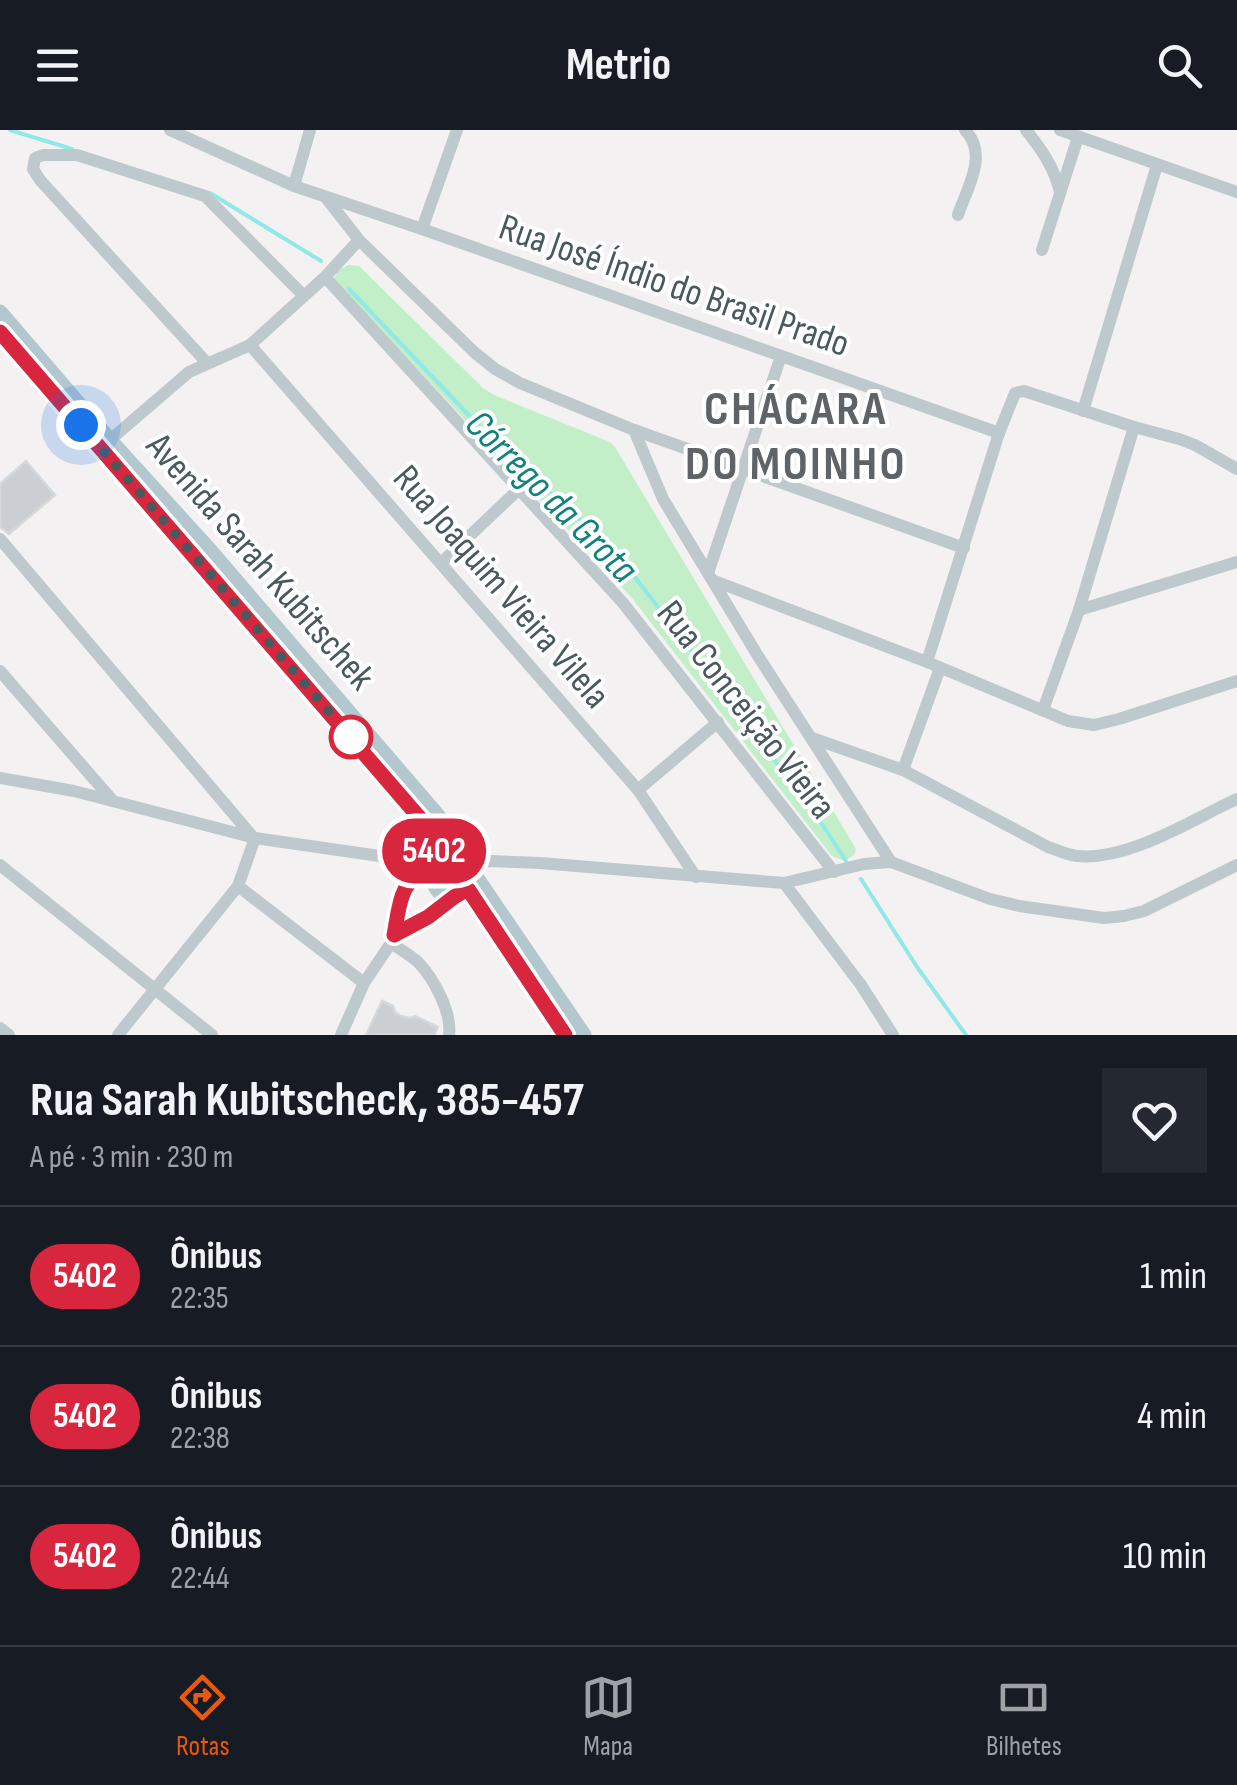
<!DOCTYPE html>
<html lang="pt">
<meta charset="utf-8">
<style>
:root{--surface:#171b24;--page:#242831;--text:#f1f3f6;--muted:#9ea1a6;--line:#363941;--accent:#ea580c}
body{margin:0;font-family:"Sofia Sans Condensed",sans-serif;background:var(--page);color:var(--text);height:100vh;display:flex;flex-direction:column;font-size:38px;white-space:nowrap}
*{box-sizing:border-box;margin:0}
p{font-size:32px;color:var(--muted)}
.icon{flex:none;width:55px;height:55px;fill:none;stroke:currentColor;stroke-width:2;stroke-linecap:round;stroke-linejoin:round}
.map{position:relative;height:905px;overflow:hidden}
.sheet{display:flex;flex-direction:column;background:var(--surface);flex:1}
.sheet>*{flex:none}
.badge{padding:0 20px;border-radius:32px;font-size:35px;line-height:65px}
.you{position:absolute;width:50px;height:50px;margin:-25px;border:8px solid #fff;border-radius:50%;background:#1a73e8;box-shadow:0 0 0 15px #1a73e833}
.map>.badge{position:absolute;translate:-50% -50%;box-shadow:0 0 0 5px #fff}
.round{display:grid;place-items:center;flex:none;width:105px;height:105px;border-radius:0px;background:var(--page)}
.headline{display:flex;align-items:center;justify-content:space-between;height:170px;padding:0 30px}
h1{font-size:48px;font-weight:700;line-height:75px}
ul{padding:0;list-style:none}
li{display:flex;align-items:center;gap:30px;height:140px;padding:0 30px;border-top:2px solid var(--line)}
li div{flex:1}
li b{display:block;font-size:38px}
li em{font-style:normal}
li .badge{min-width:110px;font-weight:700;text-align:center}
header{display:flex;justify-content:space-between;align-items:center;height:130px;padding:0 30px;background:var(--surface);font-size:45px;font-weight:700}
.tabs{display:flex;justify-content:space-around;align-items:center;height:140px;border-top:2px solid var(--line);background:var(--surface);font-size:28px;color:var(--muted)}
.tabs a{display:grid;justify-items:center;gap:5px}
.tabs .active{color:var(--accent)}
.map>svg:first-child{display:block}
.green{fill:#c2eec8}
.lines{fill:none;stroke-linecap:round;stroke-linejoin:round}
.stream{stroke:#91e9e7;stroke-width:4}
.building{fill:#cbcfd3;stroke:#d5d9dc;stroke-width:2.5}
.minor{stroke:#bdc9cd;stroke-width:12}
.major{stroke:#b2c7ce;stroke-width:15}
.line-casing{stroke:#fff;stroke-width:22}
.line{stroke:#d7263d;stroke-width:15}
.walk{stroke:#49595e;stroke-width:10;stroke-dasharray:0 18}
.stop-dot{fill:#fff;stroke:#d7263d;stroke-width:5}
.labels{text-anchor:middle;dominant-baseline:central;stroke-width:8;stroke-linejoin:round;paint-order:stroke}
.street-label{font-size:38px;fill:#49595e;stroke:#fff}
.water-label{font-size:40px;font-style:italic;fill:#12827f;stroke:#fff}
.district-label{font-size:48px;font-weight:bold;letter-spacing:2.5px;fill:#5d6366;stroke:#fff}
</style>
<header><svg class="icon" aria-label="menu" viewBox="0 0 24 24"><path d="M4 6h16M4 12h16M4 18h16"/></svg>Metrio<svg class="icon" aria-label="search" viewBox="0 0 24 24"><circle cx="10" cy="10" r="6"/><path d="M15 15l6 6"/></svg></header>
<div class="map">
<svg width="1237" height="905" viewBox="0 0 1237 905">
<rect width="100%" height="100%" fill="#f3f1f1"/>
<polygon class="green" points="348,135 359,136 483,258 494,265 610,312 615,317 856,719 854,725 844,731 832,726 632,468 334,150 338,140"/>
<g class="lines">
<g class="stream">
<polyline points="10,0 72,19"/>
<polyline points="210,63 321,131"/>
<polyline points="349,159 499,317 615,421 813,680 846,731"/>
<polyline points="861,749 917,837 966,905"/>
</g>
</g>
<g class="building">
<polygon points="26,331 55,365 9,404 0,397 0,354"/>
<polygon points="382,871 393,876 395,882 401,886 410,888 415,886 438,897 434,905 366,905"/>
</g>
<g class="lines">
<g class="minor">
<polyline points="170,0 294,56 422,99 999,303"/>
<path d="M 1026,0 C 1042,20 1054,37 1060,62"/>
<polyline points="1060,0 1237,62"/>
<polyline points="294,56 310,0"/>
<polyline points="327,69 359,110 474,222 495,239 520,253 634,300 964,418"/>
<path d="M 958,85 C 967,58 989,24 965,0"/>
<polyline points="422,99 457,0"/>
<polyline points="1042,120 1078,7"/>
<polyline points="325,147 623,473 834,742"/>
<polyline points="250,215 638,660 696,747"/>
<polyline points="207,233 40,50 33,39 35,28 43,25 77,25 205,66 303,165"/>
<polyline points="1083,281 1157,35"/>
<polyline points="634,300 663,369 758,526 891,732"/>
<polyline points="110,310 189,242 250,215 325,147 359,110"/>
<polyline points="0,409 253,707"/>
<polyline points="441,433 520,358"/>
<polyline points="708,443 781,226"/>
<polyline points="712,450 927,532 1068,591 1094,595 1119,589 1237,551"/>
<polyline points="1079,480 1237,432"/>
<polyline points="927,532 999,303 1015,263 1024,261 1134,297 1179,309 1195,315 1237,339"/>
<polyline points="0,541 113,671"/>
<polyline points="1043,580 1079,480 1134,297"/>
<path d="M 812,608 L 903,640 L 1048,717 C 1057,720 1067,725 1077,726 C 1129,731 1191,690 1237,669"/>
<polyline points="903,640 940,538"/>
<polyline points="0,648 74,661 255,708 407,730 432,739"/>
<polyline points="638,660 718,592"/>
<polyline points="468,733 491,731 540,733 784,753 864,734 891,732 990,769 1019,776 1104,788 1124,786 1144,781 1237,735"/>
<polyline points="0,735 212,905"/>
<polyline points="784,753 861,855 893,905"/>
<polyline points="238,756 364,853"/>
<polyline points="395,805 428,787 454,767"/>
<path d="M 391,813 C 400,819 410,825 418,832 C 434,849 452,882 449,905"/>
<polyline points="0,898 9,905"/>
<polyline points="118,905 238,756 255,708"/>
<polyline points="341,905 364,853 391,813 405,758 414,747 423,744 430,744"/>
</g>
<g class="major">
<polyline points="0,182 110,310 209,419 452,702 464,729 584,905"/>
<polyline points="0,202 419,685 432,709 434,734"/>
<path d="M 464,729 C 451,723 439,725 432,739 C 430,766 455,778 471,753"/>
<polyline points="468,759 565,905"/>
</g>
</g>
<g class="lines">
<defs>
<path id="line" d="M 0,202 L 424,693 C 435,711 435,725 430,744 C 399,744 399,781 394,805 L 428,787 L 454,767 L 468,759 L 565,905"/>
</defs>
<use href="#line" class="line-casing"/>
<use href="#line" class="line"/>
<polyline class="walk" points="81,295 351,607"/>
</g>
<circle class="stop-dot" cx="351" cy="607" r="20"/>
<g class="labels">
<g class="street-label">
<text transform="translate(674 156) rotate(19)">Rua José Índio do Brasil Prado</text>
<text transform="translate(260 432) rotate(49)">Avenida Sarah Kubitschek</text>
<text transform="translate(501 457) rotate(49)">Rua Joaquim Vieira Vilela</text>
<text transform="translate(746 580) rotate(52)">Rua Conceição Vieira</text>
</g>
<g class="water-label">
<text transform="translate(551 367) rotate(45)">Córrego da Grota</text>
</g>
<g class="district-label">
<text x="796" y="279">CHÁCARA<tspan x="796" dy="55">DO MOINHO</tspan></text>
</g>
</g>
</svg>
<div class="you" style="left:81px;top:295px"></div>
<b class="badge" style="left:434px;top:721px;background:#d7263d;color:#fff">5402</b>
</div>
<section class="sheet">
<div class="headline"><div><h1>Rua Sarah Kubitscheck, 385-457</h1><p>A pé · 3 min · 230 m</p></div><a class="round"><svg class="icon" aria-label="heart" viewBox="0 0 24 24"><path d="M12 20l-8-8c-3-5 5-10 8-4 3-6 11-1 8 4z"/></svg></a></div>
<ul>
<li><span class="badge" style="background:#d7263d;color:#fff">5402</span><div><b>Ônibus</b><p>22:35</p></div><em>1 min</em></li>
<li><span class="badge" style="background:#d7263d;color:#fff">5402</span><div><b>Ônibus</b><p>22:38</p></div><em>4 min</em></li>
<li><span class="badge" style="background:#d7263d;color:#fff">5402</span><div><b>Ônibus</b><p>22:44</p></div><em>10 min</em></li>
</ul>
</section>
<nav class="tabs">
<a class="active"><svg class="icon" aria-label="directions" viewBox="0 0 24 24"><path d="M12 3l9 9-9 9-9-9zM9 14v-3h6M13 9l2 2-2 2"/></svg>Rotas</a>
<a><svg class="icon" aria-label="map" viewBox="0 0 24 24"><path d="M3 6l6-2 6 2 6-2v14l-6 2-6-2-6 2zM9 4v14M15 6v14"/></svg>Mapa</a>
<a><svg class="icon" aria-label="tickets" viewBox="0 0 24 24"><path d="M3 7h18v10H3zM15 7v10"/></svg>Bilhetes</a>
</nav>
